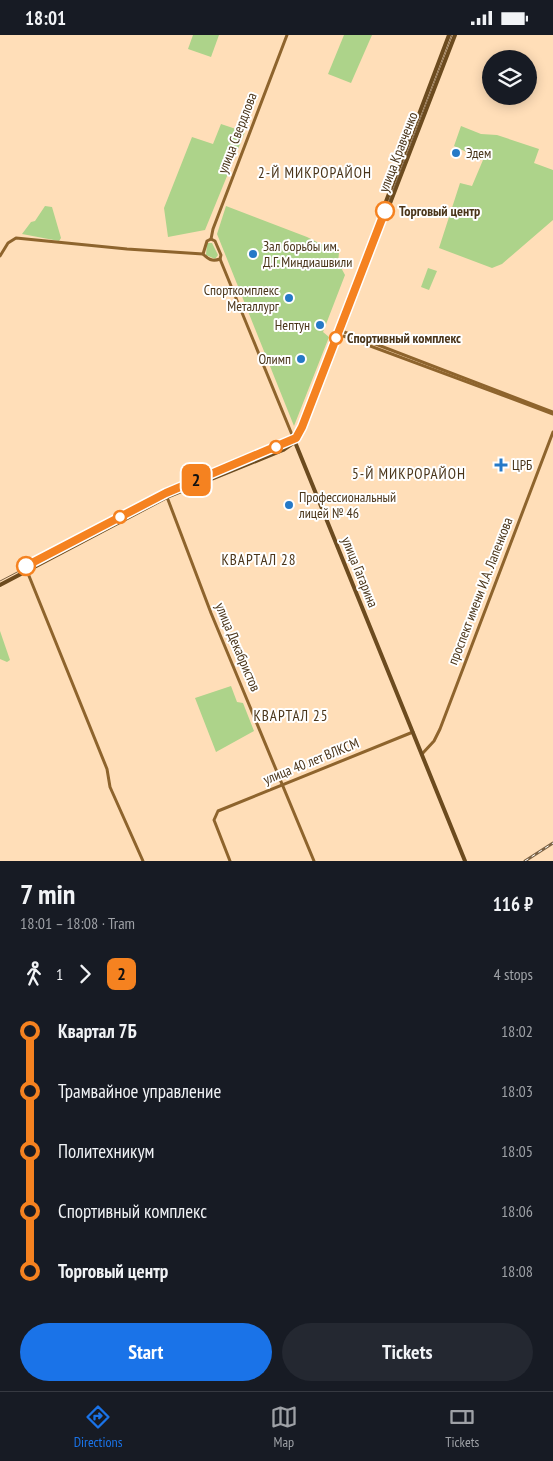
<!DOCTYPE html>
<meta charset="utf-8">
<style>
:root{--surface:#171b24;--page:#242831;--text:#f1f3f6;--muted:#9ea1a6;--line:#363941;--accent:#1a73e8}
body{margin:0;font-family:"PT Sans Narrow",sans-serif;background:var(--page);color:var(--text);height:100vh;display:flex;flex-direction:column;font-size:19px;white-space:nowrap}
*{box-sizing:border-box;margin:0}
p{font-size:16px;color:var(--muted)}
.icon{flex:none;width:28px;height:28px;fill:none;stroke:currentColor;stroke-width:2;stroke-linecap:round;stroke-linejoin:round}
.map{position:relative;height:826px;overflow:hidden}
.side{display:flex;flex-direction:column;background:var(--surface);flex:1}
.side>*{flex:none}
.badge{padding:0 10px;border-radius:8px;font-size:18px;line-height:32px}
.fabs{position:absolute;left:482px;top:15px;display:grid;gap:10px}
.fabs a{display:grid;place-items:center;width:55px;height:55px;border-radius:50%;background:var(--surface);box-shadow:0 2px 12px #0003;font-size:25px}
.map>.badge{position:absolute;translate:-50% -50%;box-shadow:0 0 0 2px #fff}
.legs{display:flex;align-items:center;gap:8px;height:55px;padding:0 20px;font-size:16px}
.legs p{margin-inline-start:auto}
.overview{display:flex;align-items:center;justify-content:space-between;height:85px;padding:0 20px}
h1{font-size:28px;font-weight:800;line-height:38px}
.cta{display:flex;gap:10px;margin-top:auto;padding:10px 20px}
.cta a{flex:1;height:58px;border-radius:30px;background:var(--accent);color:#fff;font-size:20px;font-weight:800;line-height:58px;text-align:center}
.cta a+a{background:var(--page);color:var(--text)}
ul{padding:0 20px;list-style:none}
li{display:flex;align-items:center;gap:18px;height:60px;font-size:19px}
li i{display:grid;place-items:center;width:8px;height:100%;margin:0 6px;background:currentColor}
li i::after{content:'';width:12px;height:12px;margin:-6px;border:4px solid;border-radius:50%;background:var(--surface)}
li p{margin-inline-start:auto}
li:first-child i{background:linear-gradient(#0000 50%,currentColor 0)}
li:last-child i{background:linear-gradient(currentColor 50%,#0000 0)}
.status{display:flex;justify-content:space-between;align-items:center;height:35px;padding:0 25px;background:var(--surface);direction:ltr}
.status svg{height:14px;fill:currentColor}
.tabs{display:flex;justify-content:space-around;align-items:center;height:70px;border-top:1px solid var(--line);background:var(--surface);font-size:14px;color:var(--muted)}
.tabs a{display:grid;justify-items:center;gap:2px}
.tabs .active{color:var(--accent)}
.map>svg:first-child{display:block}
.green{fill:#add38a}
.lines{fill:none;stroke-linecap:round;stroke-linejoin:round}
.secondary{stroke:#8e642d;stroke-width:3}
.primary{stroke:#6c4b1f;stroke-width:4}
.tram{stroke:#7c6345;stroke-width:1}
.rail-casing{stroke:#7c6345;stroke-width:3}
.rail{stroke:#fff;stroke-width:1;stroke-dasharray:4;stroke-linecap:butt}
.line-1-casing{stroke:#fff;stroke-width:11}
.line-1{stroke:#f58220;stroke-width:8}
.poi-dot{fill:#2579c7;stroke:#fff;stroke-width:2}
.stop-1-dot{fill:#fff;stroke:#f58220;stroke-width:2.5}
.labels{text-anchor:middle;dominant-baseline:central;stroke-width:4;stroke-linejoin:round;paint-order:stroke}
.street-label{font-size:14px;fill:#4a351a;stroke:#fff}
.poi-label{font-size:14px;fill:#4a351a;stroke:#fff;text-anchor:start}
.stop-label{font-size:14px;font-weight:bold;fill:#4a351a;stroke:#fff;text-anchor:start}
.neighbourhood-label{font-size:15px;letter-spacing:1px;fill:#4a351a;stroke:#fff}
</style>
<div class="status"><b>18:01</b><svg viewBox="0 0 49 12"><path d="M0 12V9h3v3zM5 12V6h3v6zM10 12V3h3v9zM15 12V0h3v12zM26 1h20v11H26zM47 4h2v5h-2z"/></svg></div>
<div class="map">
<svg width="553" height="826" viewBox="0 0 553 826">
<rect width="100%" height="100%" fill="#ffdeb8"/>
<g class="green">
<polygon points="193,0 219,0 211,22 188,14"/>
<polygon points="344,0 372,0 351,48 328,39"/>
<polygon points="221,89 245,97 205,195 168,202 164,173 192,102 213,109"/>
<polygon points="461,91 481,99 497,100 539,114 534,128 553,135 553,185 502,229 492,233 439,213 460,148 472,151 483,125 454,111"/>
<polygon points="45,171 52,172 61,203 59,206 22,199 31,187 35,186"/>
<polygon points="226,171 307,202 339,218 338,227 345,240 323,297 329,302 294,391 217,199"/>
<polygon points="207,208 212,208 218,220 215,224 206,220"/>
<polygon points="428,233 437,236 429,255 421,252"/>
<polygon points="104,485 105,488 68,508 64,507"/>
<polygon points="0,596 10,625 7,627 0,624"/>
<polygon points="231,651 237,667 243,668 254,696 216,717 195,663"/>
</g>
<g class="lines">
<g class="secondary">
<polyline points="211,204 213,194 287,0"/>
<path d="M 211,204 L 215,206 L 221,220 L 220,224 C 212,227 208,224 203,219 L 207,206 Z"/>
<polyline points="0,221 8,208 16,203 127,214 203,219"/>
<polyline points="220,224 295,407"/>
<polyline points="339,295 553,377"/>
<polyline points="338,299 553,379"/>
<polyline points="167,462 211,578 314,826"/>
<polyline points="27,536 107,734 110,752 143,826"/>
<polyline points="422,719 434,706 440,694 553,397"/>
<polyline points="230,826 214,785 218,776 413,697"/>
</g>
<g class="primary">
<polyline points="295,407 465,826"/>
<polyline points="295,407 449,0"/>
<polyline points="0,550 167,462 283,415 299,404 455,0"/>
</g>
<polyline class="tram" points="0,546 166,459 291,408 300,400 452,0"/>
<defs>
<polyline id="rail" points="525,826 553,808"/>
</defs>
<use href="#rail" class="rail-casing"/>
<use href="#rail" class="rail"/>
</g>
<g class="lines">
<defs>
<polyline id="line-1" points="26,531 166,458 296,403 302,392 385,176"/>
</defs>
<use href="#line-1" class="line-1-casing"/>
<use href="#line-1" class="line-1"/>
</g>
<g class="poi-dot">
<circle cx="456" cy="118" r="5"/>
<circle cx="253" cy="219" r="5"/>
<circle cx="289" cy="263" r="5"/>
<circle cx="320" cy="290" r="5"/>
<circle cx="301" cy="324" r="5"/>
<path d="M498.5 422.5h5v5h5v5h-5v5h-5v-5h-5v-5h5z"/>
<circle cx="289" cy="470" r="5"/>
</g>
<g class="stop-1-dot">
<circle cx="385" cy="176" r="9"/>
<circle cx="336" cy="303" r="6"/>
<circle cx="276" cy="412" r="6"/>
<circle cx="120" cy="482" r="6"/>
<circle cx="26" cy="531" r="9"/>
</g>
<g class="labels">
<g class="street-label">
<text transform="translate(237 98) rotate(-69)">улица Свердлова</text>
<text transform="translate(398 117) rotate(-69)">улица Кравченко</text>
<text transform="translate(360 537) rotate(68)">улица Гагарина</text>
<text transform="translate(480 556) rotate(-69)">проспект имени И.А. Лапенкова</text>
<text transform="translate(238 612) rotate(67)">улица Декабристов</text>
<text transform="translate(311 726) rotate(-22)">улица 40 лет ВЛКСМ</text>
</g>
<g class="poi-label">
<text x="466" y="118">Эдем</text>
<text x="263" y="211">Зал борьбы им.<tspan x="263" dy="16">Д.Г. Миндиашвили</tspan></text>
<text x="279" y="255" text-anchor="end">Спорткомплекс<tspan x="279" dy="16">Металлург</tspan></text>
<text x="310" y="290" text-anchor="end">Нептун</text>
<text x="291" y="324" text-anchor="end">Олимп</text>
<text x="512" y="430">ЦРБ</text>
<text x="299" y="462">Профессиональный<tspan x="299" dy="16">лицей № 46</tspan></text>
</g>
<g class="stop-label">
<text x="399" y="176">Торговый центр</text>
<text x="347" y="303">Спортивный комплекс</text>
</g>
<g class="neighbourhood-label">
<text x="315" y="137">2-Й МИКРОРАЙОН</text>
<text x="409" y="438">5-Й МИКРОРАЙОН</text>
<text x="259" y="524">КВАРТАЛ 28</text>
<text x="291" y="680">КВАРТАЛ 25</text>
</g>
</g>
</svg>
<div class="fabs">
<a><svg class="icon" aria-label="layers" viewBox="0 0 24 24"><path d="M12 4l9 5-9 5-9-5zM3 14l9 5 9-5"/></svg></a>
</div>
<b class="badge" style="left:196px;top:445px;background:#f58220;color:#111">2</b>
</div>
<section class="side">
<div class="overview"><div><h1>7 min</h1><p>18:01 – 18:08 · Tram</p></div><b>116 ₽</b></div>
<div class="legs"><svg class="icon" aria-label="walk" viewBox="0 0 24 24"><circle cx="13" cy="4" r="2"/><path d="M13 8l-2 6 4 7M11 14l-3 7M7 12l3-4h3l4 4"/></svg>1<svg class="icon" aria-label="forward" viewBox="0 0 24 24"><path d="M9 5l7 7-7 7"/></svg><b class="badge" style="background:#f58220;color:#111">2</b><p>4 stops</p></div>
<ul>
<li><i style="color:#f58220"></i><b>Квартал 7Б</b><p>18:02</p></li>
<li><i style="color:#f58220"></i><span>Трамвайное управление</span><p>18:03</p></li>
<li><i style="color:#f58220"></i><span>Политехникум</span><p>18:05</p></li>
<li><i style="color:#f58220"></i><span>Спортивный комплекс</span><p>18:06</p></li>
<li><i style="color:#f58220"></i><b>Торговый центр</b><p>18:08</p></li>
</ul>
<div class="cta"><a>Start</a><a>Tickets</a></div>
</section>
<nav class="tabs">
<a class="active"><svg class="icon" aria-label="directions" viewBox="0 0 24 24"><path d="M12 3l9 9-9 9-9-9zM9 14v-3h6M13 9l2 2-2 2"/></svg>Directions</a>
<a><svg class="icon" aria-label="map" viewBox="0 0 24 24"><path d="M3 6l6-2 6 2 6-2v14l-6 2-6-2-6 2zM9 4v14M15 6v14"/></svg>Map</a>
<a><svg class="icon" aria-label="tickets" viewBox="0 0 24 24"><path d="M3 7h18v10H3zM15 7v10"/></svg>Tickets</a>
</nav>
